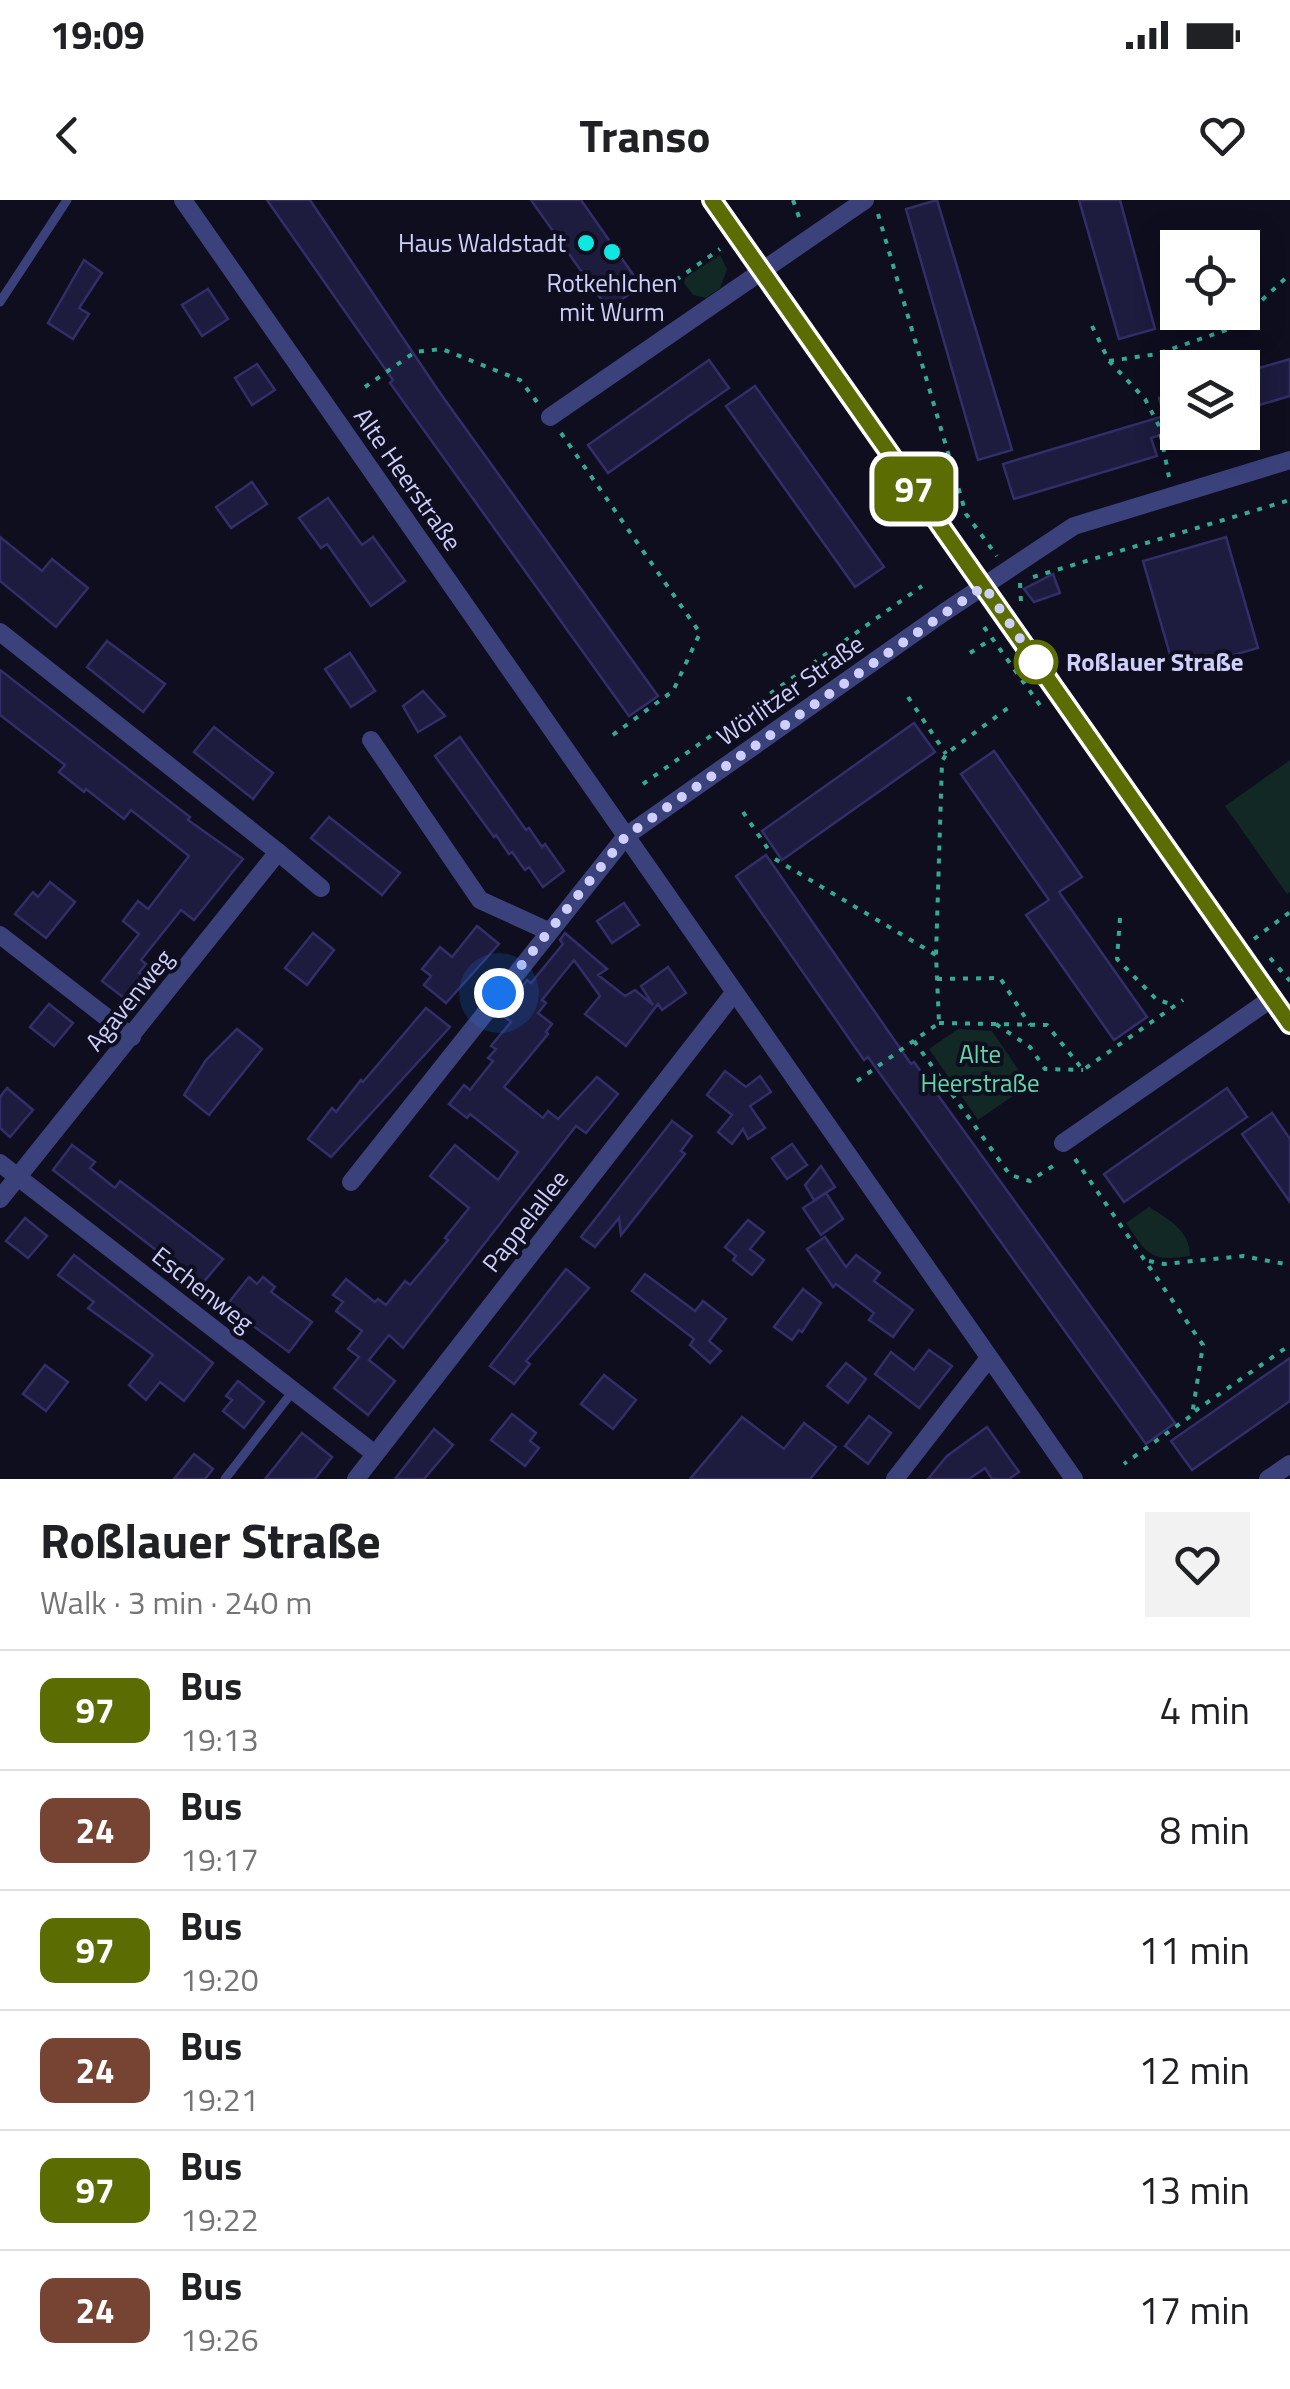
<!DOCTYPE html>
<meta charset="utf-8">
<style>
:root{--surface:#fff;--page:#f2f2f2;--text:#202124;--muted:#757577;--line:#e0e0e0}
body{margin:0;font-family:"Titillium Web",sans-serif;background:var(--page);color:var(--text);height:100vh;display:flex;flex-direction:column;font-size:38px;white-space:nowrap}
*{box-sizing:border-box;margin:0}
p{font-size:32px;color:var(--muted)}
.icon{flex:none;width:55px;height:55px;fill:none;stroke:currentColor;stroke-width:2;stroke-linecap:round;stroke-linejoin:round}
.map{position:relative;height:1279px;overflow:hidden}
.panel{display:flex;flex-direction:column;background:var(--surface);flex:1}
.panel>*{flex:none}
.badge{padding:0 20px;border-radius:15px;font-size:35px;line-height:65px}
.tools{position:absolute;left:1160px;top:30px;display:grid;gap:20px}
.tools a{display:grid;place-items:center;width:100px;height:100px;border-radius:0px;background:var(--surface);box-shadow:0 5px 25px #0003;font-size:50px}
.you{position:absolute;width:50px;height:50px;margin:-25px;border:8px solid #fff;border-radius:50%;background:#1a73e8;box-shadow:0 0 0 15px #1a73e833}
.map>.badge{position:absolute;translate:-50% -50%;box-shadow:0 0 0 5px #fff}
.round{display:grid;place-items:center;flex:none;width:105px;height:105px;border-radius:0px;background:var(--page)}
.overview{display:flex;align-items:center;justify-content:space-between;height:170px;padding:0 40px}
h1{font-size:48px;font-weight:700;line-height:75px}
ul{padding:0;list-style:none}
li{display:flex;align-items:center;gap:30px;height:120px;padding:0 40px;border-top:2px solid var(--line)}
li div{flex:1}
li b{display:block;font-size:38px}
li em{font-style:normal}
li .badge{min-width:110px;font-weight:700;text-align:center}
.status{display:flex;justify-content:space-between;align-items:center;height:70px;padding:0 50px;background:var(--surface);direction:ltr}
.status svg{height:28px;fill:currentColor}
header{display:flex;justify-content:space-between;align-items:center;height:130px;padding:0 40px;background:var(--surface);font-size:45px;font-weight:700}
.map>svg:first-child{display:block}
.green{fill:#112824}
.building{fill:#1d1b3e;stroke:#322e69;stroke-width:2.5}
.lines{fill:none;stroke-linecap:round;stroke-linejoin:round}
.path{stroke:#35aa93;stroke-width:4;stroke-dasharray:5 8;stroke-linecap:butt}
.service{stroke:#3b417b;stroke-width:9}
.minor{stroke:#3b417b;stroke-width:18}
.tertiary{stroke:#3b417b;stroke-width:20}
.line-casing{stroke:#fff;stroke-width:22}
.line{stroke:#5a6c02;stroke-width:15}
.walk{stroke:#cecffc;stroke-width:10;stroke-dasharray:0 18}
.poi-dot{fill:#0ee8e1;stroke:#0e0e1f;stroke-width:4}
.stop-dot{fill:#fff;stroke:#5a6c02;stroke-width:5}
.labels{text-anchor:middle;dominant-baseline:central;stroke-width:8;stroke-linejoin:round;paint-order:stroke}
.poi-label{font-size:25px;fill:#cecffc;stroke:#0e0e1f;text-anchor:end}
.street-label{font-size:25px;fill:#cecffc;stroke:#0e0e1f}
.stop-label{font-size:25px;font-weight:bold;fill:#cecffc;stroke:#0e0e1f;text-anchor:start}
.park-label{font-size:25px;fill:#5fd7a9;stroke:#0e0e1f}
</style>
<div class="status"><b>19:09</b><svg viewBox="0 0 49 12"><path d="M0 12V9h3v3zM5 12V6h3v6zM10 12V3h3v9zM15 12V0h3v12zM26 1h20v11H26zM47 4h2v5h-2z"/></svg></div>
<header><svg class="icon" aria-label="back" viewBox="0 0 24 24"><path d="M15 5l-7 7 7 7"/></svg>Transo<svg class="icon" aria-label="heart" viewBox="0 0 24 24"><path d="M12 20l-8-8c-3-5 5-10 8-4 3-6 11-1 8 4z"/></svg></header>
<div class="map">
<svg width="1290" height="1279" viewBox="0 0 1290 1279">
<rect width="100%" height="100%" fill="#0e0e1f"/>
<g class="green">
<polygon points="720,55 727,69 720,88 706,98 693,95 684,83 685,78"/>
<polygon points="1290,560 1290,692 1287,694 1225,606"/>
<polygon points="958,829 992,831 1029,885 978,920 929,849"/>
<path d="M 1149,1007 C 1168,1019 1190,1030 1190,1056 C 1150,1062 1148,1055 1126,1023 Z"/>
</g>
<g class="building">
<polygon points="267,0 310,0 440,193 658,496 629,516 390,183 393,180"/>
<polygon points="531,0 581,0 641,86 608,109"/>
<polygon points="937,0 1012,250 978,260 906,9"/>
<polygon points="1079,0 1120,0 1155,129 1119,139"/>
<polygon points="84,60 102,73 79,108 89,114 73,139 48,123"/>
<polygon points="208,89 228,119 202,136 182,105"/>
<polygon points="1290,159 1290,196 1242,210 1242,173"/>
<polygon points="709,160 729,188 608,273 588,245"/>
<polygon points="257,164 275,190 252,205 235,178"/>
<polygon points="755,186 884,367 855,387 726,206"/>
<polygon points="1178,193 1178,245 1173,246 1169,232 1151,238 1157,256 1014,299 1003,264 1164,216 1159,198"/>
<polygon points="252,282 267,304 231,328 216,307"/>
<polygon points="328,298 362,345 373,337 405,381 371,406 327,344 321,348 299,318"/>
<polygon points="0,337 42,371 52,359 88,388 56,427 0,381"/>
<polygon points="1226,337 1258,448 1175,472 1143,361"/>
<polygon points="1053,374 1060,393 1034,402 1024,389"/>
<polygon points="107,441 165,484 143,512 87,467"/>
<polygon points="350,453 375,491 351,507 325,469"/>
<polygon points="0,470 190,617 188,620 243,659 194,720 181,710 141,760 146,764 139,773 146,778 128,801 102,781 139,734 123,721 138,701 148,709 189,656 131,610 124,619 86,589 84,592 59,572 65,565 0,515"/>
<polygon points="423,491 445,516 418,532 403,506"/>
<polygon points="914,523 935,552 782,660 762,631"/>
<polygon points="214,527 273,573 253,599 194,552"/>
<polygon points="460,537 526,630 529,628 542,647 545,644 564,671 543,687 529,667 525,670 512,652 509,654 496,635 494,637 435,556"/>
<polygon points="994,551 1082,677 1059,692 1147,817 1114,840 1026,715 1049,700 961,574"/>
<polygon points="329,617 400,673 382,695 311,638"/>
<polygon points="766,655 911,864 914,862 1175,1223 1146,1244 868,857 864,860 736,676"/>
<polygon points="50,682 75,702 46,738 15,714 33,692 38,697"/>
<polygon points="624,703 639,725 612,743 597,721"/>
<polygon points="477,726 499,744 446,803 424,785 431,776 422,769 440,747 452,757"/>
<polygon points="313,733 334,750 307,785 285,768"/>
<polygon points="565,733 607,769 598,775 625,796 635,790 653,805 641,786 668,767 686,793 662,810 658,804 626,846 585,814 600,796 574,760 542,800 546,803 538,813 552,824 546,832 548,834 504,887 543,918 548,911 558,919 597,877 618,894 586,933 576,926 403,1148 389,1135 369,1160 395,1181 368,1215 334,1188 359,1157 348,1149 362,1131 336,1111 343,1102 333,1095 346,1079 375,1102 378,1099 386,1105 405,1081 410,1085 448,1040 445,1038 469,1008 430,976 455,945 498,980 518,952 470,914 467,918 449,904 464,885 470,890 493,861 488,858 496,849 491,846 511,822 506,818 522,799 516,795 527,780 531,783 563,744 560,740"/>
<polygon points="49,804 73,823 54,846 30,827"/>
<polygon points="426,808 450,827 331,957 308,939 332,908 336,912 361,880 363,882"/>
<polygon points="237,829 262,849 209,915 184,895 206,860"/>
<polygon points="725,871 746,887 760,876 771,892 750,906 765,928 748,939 743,929 732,944 718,932 732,915 707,895"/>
<polygon points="7,888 33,910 10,937 0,928 0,897"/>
<polygon points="1227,888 1247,917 1124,1002 1104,974"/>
<polygon points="1272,913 1290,939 1290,1002 1242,934"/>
<polygon points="672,921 692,936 681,951 685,954 621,1035 619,1018 595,1047 581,1037"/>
<polygon points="792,944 807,965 787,979 772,958"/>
<polygon points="72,945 95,962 90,968 115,988 120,981 223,1059 201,1085 53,970"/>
<polygon points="821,966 835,987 814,1000 805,985"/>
<polygon points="826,993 843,1019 821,1035 803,1008"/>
<polygon points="25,1018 47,1036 28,1058 6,1041"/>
<polygon points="748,1020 764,1032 750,1049 764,1060 752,1075 733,1060 736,1056 725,1047"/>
<polygon points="825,1037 846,1067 856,1055 880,1073 874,1081 913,1110 893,1137 869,1120 874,1113 836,1084 833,1087 807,1049"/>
<polygon points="74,1055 213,1163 184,1201 160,1182 146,1200 129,1185 153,1155 88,1108 94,1102 58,1075"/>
<polygon points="566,1069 589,1088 526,1161 530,1164 514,1184 490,1166"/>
<polygon points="645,1074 695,1111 703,1101 726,1119 709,1141 721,1151 710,1163 690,1145 694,1139 632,1091"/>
<polygon points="249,1077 257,1084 263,1077 275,1087 271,1092 312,1122 289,1152 226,1106"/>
<polygon points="803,1089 821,1103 802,1132 799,1130 792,1140 774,1127"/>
<polygon points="929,1150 952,1166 919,1208 875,1174 891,1152 914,1170"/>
<polygon points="1290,1158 1290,1201 1192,1270 1171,1241"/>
<polygon points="846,1163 866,1179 848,1203 827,1186"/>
<polygon points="45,1165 68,1182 46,1211 23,1194"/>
<polygon points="604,1175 636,1200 613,1229 581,1204"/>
<polygon points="238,1181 264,1202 244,1228 223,1211 232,1200 226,1196"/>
<polygon points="512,1214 536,1233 530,1241 539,1248 525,1266 491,1240"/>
<polygon points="869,1216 891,1233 868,1264 845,1246"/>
<polygon points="742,1217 784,1249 804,1223 836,1247 810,1279 690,1279"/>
<polygon points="987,1227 1019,1272 1009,1279 992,1279 985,1268 969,1279 928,1279 947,1256"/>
<polygon points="434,1229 453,1245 424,1279 395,1279"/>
<polygon points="302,1233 332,1257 315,1279 265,1279"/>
<polygon points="194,1254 213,1269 205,1279 174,1279"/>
</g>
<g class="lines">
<g class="path">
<polyline points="793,0 800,20"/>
<polyline points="878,14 966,314 997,356"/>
<polyline points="676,80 720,49"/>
<polyline points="1092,126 1109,161 1145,199 1159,226 1169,277"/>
<polyline points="1109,161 1157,154 1232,128 1290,74"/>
<polyline points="365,187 415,152 442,149 520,180 537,202"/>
<polyline points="561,233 700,433 673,491 610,537"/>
<polyline points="1033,377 1290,300"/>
<polyline points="1020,383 1021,403"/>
<polyline points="984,427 1042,508"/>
<polyline points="970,453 987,442"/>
<polyline points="908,497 946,554"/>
<polyline points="643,584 922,386"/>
<polyline points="743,612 770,652"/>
<polyline points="775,659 936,755"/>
<polyline points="1120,718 1117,759 1156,799 1173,805"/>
<polyline points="1254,739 1290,712"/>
<polyline points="1270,758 1290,781"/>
<polyline points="937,779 1000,778 1030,825"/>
<polyline points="939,823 1047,825 1083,870 1183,800"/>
<polyline points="996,824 1030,847 1045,869 1083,870"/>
<polyline points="914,841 1010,975 1030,981 1059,962"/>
<polyline points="857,881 939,823 936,755 942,562 946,554 1008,508"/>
<polyline points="1075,959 1203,1145 1192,1215 1124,1264"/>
<polyline points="1149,1061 1164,1064 1243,1056 1290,1065"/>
<polyline points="1195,1211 1290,1145"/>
</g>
<g class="service">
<polyline points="0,102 67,0"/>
<polyline points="225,1279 293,1191"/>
</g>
<g class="minor">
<polyline points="183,0 1074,1279"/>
<polyline points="550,217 865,0"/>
<polyline points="0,432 278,652 0,999"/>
<polyline points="371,540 480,700 548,731"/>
<polyline points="278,652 321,688"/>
<polyline points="0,735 132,837"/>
<polyline points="1063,943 1271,799"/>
<polyline points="0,963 375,1254"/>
<polyline points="351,982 626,636 943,413 1074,326 1290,260"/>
<polyline points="356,1279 734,793"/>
<polyline points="895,1279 989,1158"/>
<polyline points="1268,1279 1290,1264"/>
</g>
<polyline class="tertiary" points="712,0 1290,824"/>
</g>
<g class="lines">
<defs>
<polyline id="line" points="712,0 1290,824"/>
</defs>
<use href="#line" class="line-casing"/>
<use href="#line" class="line"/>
<polyline class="walk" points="499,793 626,636 984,386 1036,462"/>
</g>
<g class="poi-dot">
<circle cx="586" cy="43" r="10"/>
<circle cx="612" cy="52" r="10"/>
</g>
<circle class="stop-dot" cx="1036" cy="462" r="20"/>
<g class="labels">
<g class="poi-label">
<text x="566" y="43">Haus Waldstadt</text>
<text x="612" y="83" text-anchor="middle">Rotkehlchen<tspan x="612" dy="29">mit Wurm</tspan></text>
</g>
<g class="street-label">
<text transform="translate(408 279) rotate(55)">Alte Heerstraße</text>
<text transform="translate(790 490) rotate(-35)">Wörlitzer Straße</text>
<text transform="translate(129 800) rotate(-51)">Agavenweg</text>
<text transform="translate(525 1021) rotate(-52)">Pappelallee</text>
<text transform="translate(203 1089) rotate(38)">Eschenweg</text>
</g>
<g class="stop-label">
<text x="1066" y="462">Roßlauer Straße</text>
</g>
<g class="park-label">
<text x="980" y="854">Alte<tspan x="980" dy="29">Heerstraße</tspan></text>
</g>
</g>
</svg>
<div class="tools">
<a><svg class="icon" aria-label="locate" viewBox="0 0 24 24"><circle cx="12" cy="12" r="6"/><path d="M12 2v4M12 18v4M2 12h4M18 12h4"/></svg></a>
<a><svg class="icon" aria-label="layers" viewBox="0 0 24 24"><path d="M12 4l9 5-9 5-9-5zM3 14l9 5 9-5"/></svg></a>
</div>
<div class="you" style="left:499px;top:793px"></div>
<b class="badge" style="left:914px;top:289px;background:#5a6c02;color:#fff">97</b>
</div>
<section class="panel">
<div class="overview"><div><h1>Roßlauer Straße</h1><p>Walk · 3 min · 240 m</p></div><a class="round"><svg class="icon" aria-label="heart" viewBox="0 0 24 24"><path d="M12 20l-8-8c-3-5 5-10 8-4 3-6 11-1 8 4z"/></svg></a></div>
<ul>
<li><span class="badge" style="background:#5a6c02;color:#fff">97</span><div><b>Bus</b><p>19:13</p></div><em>4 min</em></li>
<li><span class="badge" style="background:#774332;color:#fff">24</span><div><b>Bus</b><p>19:17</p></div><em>8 min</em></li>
<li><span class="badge" style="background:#5a6c02;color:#fff">97</span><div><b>Bus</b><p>19:20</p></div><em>11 min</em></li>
<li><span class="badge" style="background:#774332;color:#fff">24</span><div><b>Bus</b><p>19:21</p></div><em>12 min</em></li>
<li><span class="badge" style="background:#5a6c02;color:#fff">97</span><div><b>Bus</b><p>19:22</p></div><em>13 min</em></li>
<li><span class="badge" style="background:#774332;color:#fff">24</span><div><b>Bus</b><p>19:26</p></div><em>17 min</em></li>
</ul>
</section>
